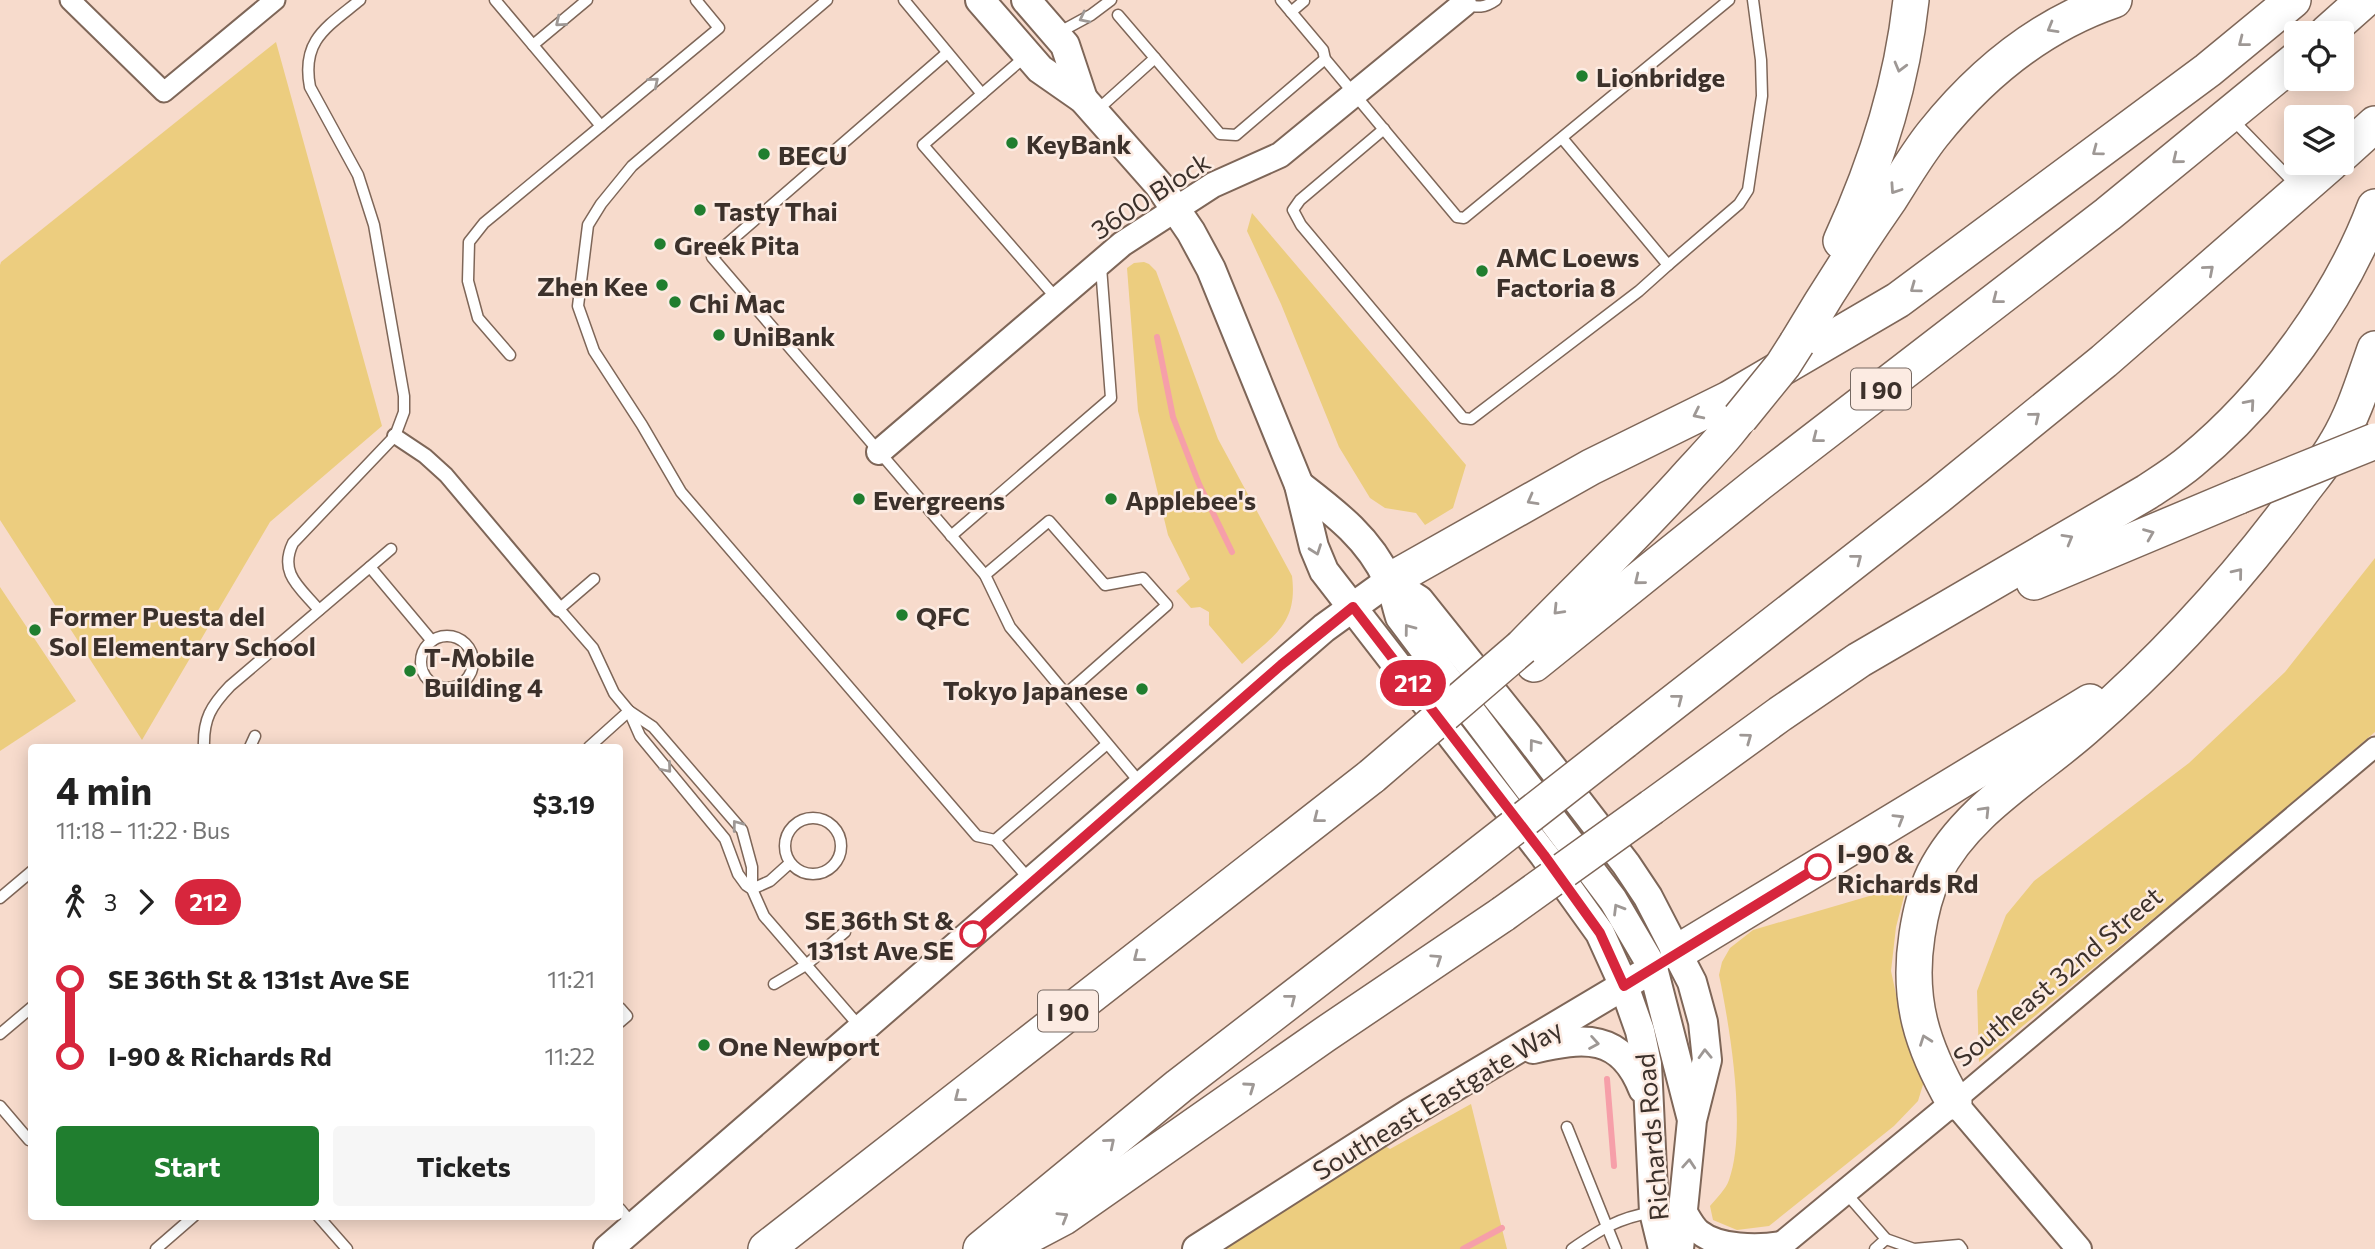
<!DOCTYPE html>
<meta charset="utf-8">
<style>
:root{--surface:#fff;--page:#f6f6f6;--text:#222;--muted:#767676;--accent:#207e2f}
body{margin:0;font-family:Commissioner,sans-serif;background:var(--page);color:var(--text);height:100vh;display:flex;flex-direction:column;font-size:26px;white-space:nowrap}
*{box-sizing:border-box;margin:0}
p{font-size:23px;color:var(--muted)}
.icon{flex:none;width:38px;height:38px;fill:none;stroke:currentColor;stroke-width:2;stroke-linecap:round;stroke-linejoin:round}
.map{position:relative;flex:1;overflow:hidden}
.drawer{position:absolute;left:28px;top:744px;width:595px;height:476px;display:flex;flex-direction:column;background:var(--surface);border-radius:7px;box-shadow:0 4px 18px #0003}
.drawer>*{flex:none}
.badge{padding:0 14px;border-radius:23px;font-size:24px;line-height:46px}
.controls{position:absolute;left:2284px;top:21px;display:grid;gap:14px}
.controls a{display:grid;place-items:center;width:70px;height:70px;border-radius:7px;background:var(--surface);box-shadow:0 4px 18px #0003;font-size:35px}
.map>.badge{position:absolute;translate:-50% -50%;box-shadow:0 0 0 4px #fff}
.legs{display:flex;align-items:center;gap:10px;height:77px;padding:0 28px;font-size:23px}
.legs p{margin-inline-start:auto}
.head{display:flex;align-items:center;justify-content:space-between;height:119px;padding:0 28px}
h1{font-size:38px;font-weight:700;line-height:52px}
.action{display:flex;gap:14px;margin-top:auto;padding:14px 28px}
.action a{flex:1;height:80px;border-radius:7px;background:var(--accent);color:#fff;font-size:28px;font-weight:700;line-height:80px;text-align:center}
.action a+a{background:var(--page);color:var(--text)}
ul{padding:0 28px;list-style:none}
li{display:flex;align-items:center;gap:24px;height:77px;font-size:26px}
li i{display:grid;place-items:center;width:10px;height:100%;margin:0 9px;background:currentColor}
li i::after{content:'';width:18px;height:18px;margin:-9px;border:5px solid;border-radius:50%;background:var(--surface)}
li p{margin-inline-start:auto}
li:first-child i{background:linear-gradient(#0000 50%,currentColor 0)}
li:last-child i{background:linear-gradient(currentColor 50%,#0000 0)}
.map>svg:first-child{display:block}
.green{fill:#eccd7f}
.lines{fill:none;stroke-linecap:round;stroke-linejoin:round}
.stream{stroke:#f69fa9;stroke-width:6}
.service-casing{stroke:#7e6658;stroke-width:13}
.pedestrian-casing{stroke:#7e6658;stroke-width:18}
.minor-casing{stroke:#7e6658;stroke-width:23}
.tertiary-casing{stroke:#7e6658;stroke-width:28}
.secondary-casing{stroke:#7e6658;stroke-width:32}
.motorway-casing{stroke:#7e6658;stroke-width:38}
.service{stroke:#fff;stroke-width:10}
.pedestrian{stroke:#fff;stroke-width:14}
.minor{stroke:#fff;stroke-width:19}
.tertiary{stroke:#fff;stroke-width:24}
.secondary{stroke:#fff;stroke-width:28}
.motorway{stroke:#fff;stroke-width:35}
.motorway-bridge-casing{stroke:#7e6658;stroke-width:38;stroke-linecap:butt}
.motorway-bridge{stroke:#fff;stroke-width:35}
.oneway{stroke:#9e9895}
.line-1-casing{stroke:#fff;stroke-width:16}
.line-1{stroke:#d7263d;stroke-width:10}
.poi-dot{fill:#207e2f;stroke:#fcebe2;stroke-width:2.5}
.stop-1-dot{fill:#fff;stroke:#d7263d;stroke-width:3.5}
.labels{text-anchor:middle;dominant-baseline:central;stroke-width:5;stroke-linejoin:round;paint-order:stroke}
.shield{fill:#fcebe2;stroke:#766962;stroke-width:2}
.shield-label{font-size:24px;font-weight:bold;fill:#3c312b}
.poi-label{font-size:26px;font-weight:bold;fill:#3c312b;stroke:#fcebe2;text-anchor:start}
.street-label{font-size:26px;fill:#3c312b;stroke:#fcebe2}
.stop-label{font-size:26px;font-weight:bold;fill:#3c312b;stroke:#fcebe2;text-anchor:start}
</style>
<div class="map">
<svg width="2375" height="1249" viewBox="0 0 2375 1249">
<rect width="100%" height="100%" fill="#f7dbcc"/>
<g class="green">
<polygon points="276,42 382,426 270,522 142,740 0,520 0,265 1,262"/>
<polygon points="1252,213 1466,465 1453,508 1425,525 1416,513 1385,508 1370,498 1339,447 1281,304 1247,231"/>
<path d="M 1144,262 L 1149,264 L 1156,271 L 1218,439 L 1292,576 C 1298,624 1274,635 1242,664 L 1209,625 L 1209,612 L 1200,607 L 1191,608 L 1176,591 L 1190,579 L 1168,535 L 1138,411 L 1127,268 L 1134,263 Z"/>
<polygon points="2375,558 2375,732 2217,866 1979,1062 1977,991 2006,915 2034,881 2189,763 2285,672"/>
<polygon points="0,587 76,701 0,751"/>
<path d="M 1907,885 L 1896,927 L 1891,971 L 1902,1022 L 1925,1078 L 1918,1101 L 1894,1126 L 1769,1226 L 1737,1230 L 1713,1220 L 1710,1206 C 1716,1199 1726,1189 1729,1180 C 1747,1130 1730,1028 1719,975 L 1722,962 L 1730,948 L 1753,930 Z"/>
<polygon points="1471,1104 1507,1249 1224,1249 1385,1146 1390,1149"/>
</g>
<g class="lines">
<g class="stream">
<polyline points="1157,337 1173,417 1199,484 1232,552"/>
<polyline points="1607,1079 1614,1166"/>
<polyline points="1463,1249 1502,1228"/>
</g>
<defs>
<g id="service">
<polyline points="495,0 601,126 484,223 469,242 468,281 478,318 510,355"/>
<polyline points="827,0 632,166 601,204 588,225 578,306 594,351 642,425 681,492 977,836 995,840"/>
<polyline points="904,0 982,94"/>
<polyline points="1281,0 1323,50 1325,59 1457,217 1464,218 1729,0"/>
<path d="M 1464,4 C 1477,8 1485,8 1496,0"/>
<polyline points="1291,12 1304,1"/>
<polyline points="1118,15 1220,134 1236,135 1325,59"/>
<polyline points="1058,33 1091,15 1111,0"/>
<polyline points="533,45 587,0"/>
<polyline points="947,53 712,257 985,575 1010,627 1142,785"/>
<polyline points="1027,55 923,145 1057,299"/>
<polyline points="1095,112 1155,58"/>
<polyline points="2233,120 2296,185"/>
<polyline points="601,126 719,28 696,0"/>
<polyline points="1384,129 1300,200 1293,210 1301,225 1463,418 1471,419 1639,291 1668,265"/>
<polyline points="1562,138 1668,265 1739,204 1748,190 1762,96 1761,60 1753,0"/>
<polyline points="951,536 1111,398 1101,267"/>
<polyline points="370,567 432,641"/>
<polyline points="985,575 1049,521 1105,585 1143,578 1167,605 1066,694"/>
<polyline points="594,579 559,609 593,648 614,693 629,711 653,727 742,830 752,867 752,889"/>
<path d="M 319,610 C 301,588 278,574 293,543 L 395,436 L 404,412 L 404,396 L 374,225 L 358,175 L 310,87 C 301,40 327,27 360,0"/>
<circle cx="447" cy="662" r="26"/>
<polyline points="629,711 640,736 725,839 738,874 746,885 752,889 764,916 860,1027"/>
<path d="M 204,747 C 203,719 211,706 230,686 L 391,549"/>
<polyline points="250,747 255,736"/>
<polyline points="589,747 629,711"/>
<circle cx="813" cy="846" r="28"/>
<polyline points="1029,879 995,840 1107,744"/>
<polyline points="752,889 770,881 790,863"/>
<polyline points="0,898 32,871"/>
<polyline points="774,984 806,965 845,932"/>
<polyline points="620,1008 627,1016 620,1022"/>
<polyline points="0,1034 32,1007"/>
<polyline points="0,1106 29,1140 32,1138"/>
<polyline points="1567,1127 1616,1249"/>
<polyline points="1845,1192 1886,1239 1914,1249 1959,1245 1962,1249"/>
<polyline points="620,1209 633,1225"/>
<polyline points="318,1216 347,1249"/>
<polyline points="156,1249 194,1216"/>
<path d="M 1572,1249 C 1601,1229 1618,1218 1653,1212"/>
<polyline points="1875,1249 1886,1239"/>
</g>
<polyline id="pedestrian" points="395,436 425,456 446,475 559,609"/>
<g id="minor">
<polyline points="70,0 164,92 275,0"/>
<polyline points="1954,1102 2375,747"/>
</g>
<g id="tertiary">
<polyline points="879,452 1122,244 1213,185 1280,155 1464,4"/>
<path d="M 1683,1209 C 1688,1217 1692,1226 1699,1232 C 1719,1248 1758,1248 1781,1244"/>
<polyline points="1776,1249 1954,1102 2079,1249"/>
</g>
<g id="secondary">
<polyline points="980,0 1040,69 1083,99 1159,185 1191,232 1211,269 1299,485 1314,547 1324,571 1544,855 1600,933 1624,986 1640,1031 1647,1064 1654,1212 1663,1249"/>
<polyline points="1026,0 1065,45 1083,99"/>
<path d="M 1299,485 C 1334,512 1369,538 1388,580 C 1394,591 1396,605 1400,617 L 1613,900 L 1653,968 L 1691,1116"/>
<polyline points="1389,581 1419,600 1527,735 1626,864 1648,897 1692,982 1703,1022 1707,1060 1692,1120 1679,1249"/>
<path d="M 1533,1049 C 1584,1037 1621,1033 1643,1089"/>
<polyline points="608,1249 1324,628 1389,581"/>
<polyline points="1197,1249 1410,1113 1640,976"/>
</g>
<g id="motorway">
<polyline points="2327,33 2364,0"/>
<polyline points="2342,154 2375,124"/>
<path d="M 1841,241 C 1876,165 1902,83 1911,0"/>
<path d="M 1797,343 C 1826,294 1857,246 1889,200 C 1903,178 1917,154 1933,134 C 1981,74 2041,25 2114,0"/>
<polyline points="1389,581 1591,467 1729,399 1898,300 2208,70 2293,0"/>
<polyline points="2034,582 2239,496"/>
<path d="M 1522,647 C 1578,589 1637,534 1690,474 C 1712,450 1735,427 1751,399"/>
<polyline points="1534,664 1759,483 2108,214 2296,60"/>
<polyline points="1624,741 1938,496 2104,361 2331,163"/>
<path d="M 1652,807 L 1780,714 L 1859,660 L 2147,492 C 2162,482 2177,473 2191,461 C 2268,398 2340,300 2375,207"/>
<polyline points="1678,952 2090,702"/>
<path d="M 1954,1102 C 1922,1046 1907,1000 1917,935 C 1920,915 1925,893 1934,874 C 1965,811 2034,773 2085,728 C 2164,659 2235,582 2297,498 C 2310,480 2326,462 2337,442 C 2354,414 2364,380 2375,349"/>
<polyline points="1009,1246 1064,1217 1324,1035 1503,914"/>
<polyline points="766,1249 1372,776"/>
<polyline points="981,1249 1179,1086 1463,867"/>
</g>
</defs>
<use href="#service" class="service-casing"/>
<use href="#pedestrian" class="pedestrian-casing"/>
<use href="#minor" class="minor-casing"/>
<use href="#tertiary" class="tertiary-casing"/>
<use href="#secondary" class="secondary-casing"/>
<use href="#motorway" class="motorway-casing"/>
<use href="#service" class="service"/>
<use href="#pedestrian" class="pedestrian"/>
<use href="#minor" class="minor"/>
<use href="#tertiary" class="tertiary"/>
<use href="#secondary" class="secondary"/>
<use href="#motorway" class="motorway"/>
<defs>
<g id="motorway-bridge">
<polyline points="1740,418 1783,365 1797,343"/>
<polyline points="2239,496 2375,441"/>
<polyline points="1372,776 1522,647"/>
<polyline points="1463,867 1624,741"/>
<polyline points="1503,914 1652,807"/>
</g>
</defs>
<use href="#motorway-bridge" class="motorway-bridge-casing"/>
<use href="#motorway-bridge" class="motorway-bridge"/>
</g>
<defs><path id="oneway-chevron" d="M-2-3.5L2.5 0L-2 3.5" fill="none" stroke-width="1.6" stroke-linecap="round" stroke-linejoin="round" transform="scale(1.75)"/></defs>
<g class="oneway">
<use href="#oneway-chevron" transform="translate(1084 18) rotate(153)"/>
<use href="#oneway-chevron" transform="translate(560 22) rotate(140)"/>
<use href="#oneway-chevron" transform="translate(2052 28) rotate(150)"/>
<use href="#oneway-chevron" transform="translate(2243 42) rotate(142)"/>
<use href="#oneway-chevron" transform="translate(1900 67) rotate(105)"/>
<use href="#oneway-chevron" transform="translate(654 82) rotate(-40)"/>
<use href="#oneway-chevron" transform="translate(2097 151) rotate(143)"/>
<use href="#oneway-chevron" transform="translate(2177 159) rotate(141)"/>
<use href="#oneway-chevron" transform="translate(1895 189) rotate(124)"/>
<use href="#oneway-chevron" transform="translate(2209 270) rotate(-41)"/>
<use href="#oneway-chevron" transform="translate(1915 288) rotate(144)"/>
<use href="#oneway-chevron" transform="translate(1997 299) rotate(142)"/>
<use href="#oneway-chevron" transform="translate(2250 404) rotate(-49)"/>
<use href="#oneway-chevron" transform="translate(1698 414) rotate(154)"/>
<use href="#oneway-chevron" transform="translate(2035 417) rotate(-39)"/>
<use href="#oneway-chevron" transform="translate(1817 438) rotate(142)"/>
<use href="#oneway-chevron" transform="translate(1532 500) rotate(151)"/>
<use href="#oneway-chevron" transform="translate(2149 534) rotate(-22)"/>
<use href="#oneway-chevron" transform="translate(2068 539) rotate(-30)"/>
<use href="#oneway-chevron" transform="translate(1316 550) rotate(70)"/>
<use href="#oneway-chevron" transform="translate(1857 559) rotate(-38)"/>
<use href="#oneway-chevron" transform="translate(2238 573) rotate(-51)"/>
<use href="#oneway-chevron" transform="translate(1639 580) rotate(141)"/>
<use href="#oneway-chevron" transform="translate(1558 610) rotate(134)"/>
<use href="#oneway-chevron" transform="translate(1409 629) rotate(-127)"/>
<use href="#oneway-chevron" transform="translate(1678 699) rotate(-38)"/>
<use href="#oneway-chevron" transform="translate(1747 738) rotate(-36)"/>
<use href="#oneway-chevron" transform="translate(1534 744) rotate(-127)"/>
<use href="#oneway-chevron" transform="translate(667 768) rotate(50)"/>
<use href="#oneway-chevron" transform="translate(1985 811) rotate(-46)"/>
<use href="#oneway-chevron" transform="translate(1318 818) rotate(142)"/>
<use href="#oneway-chevron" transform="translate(1899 819) rotate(-31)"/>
<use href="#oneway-chevron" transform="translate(737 825) rotate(-127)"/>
<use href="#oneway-chevron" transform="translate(1618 909) rotate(-121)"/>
<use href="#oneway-chevron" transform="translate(1138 957) rotate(142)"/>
<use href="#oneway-chevron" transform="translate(1437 959) rotate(-34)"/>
<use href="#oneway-chevron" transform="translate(1291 999) rotate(-38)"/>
<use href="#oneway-chevron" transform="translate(1925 1040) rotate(-110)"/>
<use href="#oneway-chevron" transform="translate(1594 1043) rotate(10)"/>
<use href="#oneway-chevron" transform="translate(1705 1054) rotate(-92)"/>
<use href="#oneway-chevron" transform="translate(1250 1087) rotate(-35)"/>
<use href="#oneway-chevron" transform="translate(959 1097) rotate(142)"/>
<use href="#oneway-chevron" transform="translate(1110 1143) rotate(-40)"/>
<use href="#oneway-chevron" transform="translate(1689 1164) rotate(-86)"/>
<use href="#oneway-chevron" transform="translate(1063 1217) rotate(-31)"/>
</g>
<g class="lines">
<defs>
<polyline id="line-1" points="973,934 1281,665 1353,607 1544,855 1600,933 1624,986 1818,867"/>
</defs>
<use href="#line-1" class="line-1-casing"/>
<use href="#line-1" class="line-1"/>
</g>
<g class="poi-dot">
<circle cx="1582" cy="76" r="7"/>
<circle cx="1012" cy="143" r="7"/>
<circle cx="764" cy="154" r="7"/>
<circle cx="700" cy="210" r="7"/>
<circle cx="660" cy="244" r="7"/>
<circle cx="1482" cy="271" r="7"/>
<circle cx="662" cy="285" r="7"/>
<circle cx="675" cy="302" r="7"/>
<circle cx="719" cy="335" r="7"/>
<circle cx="859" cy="499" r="7"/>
<circle cx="1111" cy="499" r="7"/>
<circle cx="902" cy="615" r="7"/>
<circle cx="35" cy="630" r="7"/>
<circle cx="410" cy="671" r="7"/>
<circle cx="1142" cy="689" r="7"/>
<circle cx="704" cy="1045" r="7"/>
</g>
<g class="stop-1-dot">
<circle cx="1818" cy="867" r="12"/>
<circle cx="973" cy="934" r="12"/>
</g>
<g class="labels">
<g class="shield">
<rect x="1851" y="368.5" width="60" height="41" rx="5"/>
<rect x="1038" y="990.5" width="60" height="41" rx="5"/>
</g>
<g class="shield-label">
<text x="1881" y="389">I 90</text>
<text x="1068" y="1011">I 90</text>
</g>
<g class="poi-label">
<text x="1596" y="76">Lionbridge</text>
<text x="1026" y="143">KeyBank</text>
<text x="778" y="154">BECU</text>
<text x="714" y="210">Tasty Thai</text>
<text x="674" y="244">Greek Pita</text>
<text x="1496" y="256">AMC Loews<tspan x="1496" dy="30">Factoria 8</tspan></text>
<text x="648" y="285" text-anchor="end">Zhen Kee</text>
<text x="689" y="302">Chi Mac</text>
<text x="733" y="335">UniBank</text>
<text x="873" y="499">Evergreens</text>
<text x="1125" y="499">Applebee's</text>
<text x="49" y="615">Former Puesta del<tspan x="49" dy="30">Sol Elementary School</tspan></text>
<text x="916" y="615">QFC</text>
<text x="424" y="656">T-Mobile<tspan x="424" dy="30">Building 4</tspan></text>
<text x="1128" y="689" text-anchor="end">Tokyo Japanese</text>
<text x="718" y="1045">One Newport</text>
</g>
<g class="street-label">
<text transform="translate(1150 195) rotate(-33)">3600 Block</text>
<text transform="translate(2057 976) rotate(-40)">Southeast 32nd Street</text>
<text transform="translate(1437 1099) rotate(-31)">Southeast Eastgate Way</text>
<text transform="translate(1651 1137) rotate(-95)">Richards Road</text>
</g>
<g class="stop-label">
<text x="1837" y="852">I-90 &amp;<tspan x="1837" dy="30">Richards Rd</tspan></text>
<text x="954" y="919" text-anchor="end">SE 36th St &amp;<tspan x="954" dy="30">131st Ave SE</tspan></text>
</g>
</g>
</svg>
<div class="controls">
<a><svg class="icon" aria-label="locate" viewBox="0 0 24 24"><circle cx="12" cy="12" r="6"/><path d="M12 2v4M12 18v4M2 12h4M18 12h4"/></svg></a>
<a><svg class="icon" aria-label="layers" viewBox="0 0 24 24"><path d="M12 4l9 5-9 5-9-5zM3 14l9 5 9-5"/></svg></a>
</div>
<b class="badge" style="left:1413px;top:683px;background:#d7263d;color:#fff">212</b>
<section class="drawer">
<div class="head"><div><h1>4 min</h1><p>11:18 – 11:22 · Bus</p></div><b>$3.19</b></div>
<div class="legs"><svg class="icon" aria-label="walk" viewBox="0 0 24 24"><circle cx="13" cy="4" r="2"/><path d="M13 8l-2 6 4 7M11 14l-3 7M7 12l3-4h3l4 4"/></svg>3<svg class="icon" aria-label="forward" viewBox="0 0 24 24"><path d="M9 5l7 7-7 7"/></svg><b class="badge" style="background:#d7263d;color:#fff">212</b></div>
<ul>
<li><i style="color:#d7263d"></i><b>SE 36th St &amp; 131st Ave SE</b><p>11:21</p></li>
<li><i style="color:#d7263d"></i><b>I-90 &amp; Richards Rd</b><p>11:22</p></li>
</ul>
<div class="action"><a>Start</a><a>Tickets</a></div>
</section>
</div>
